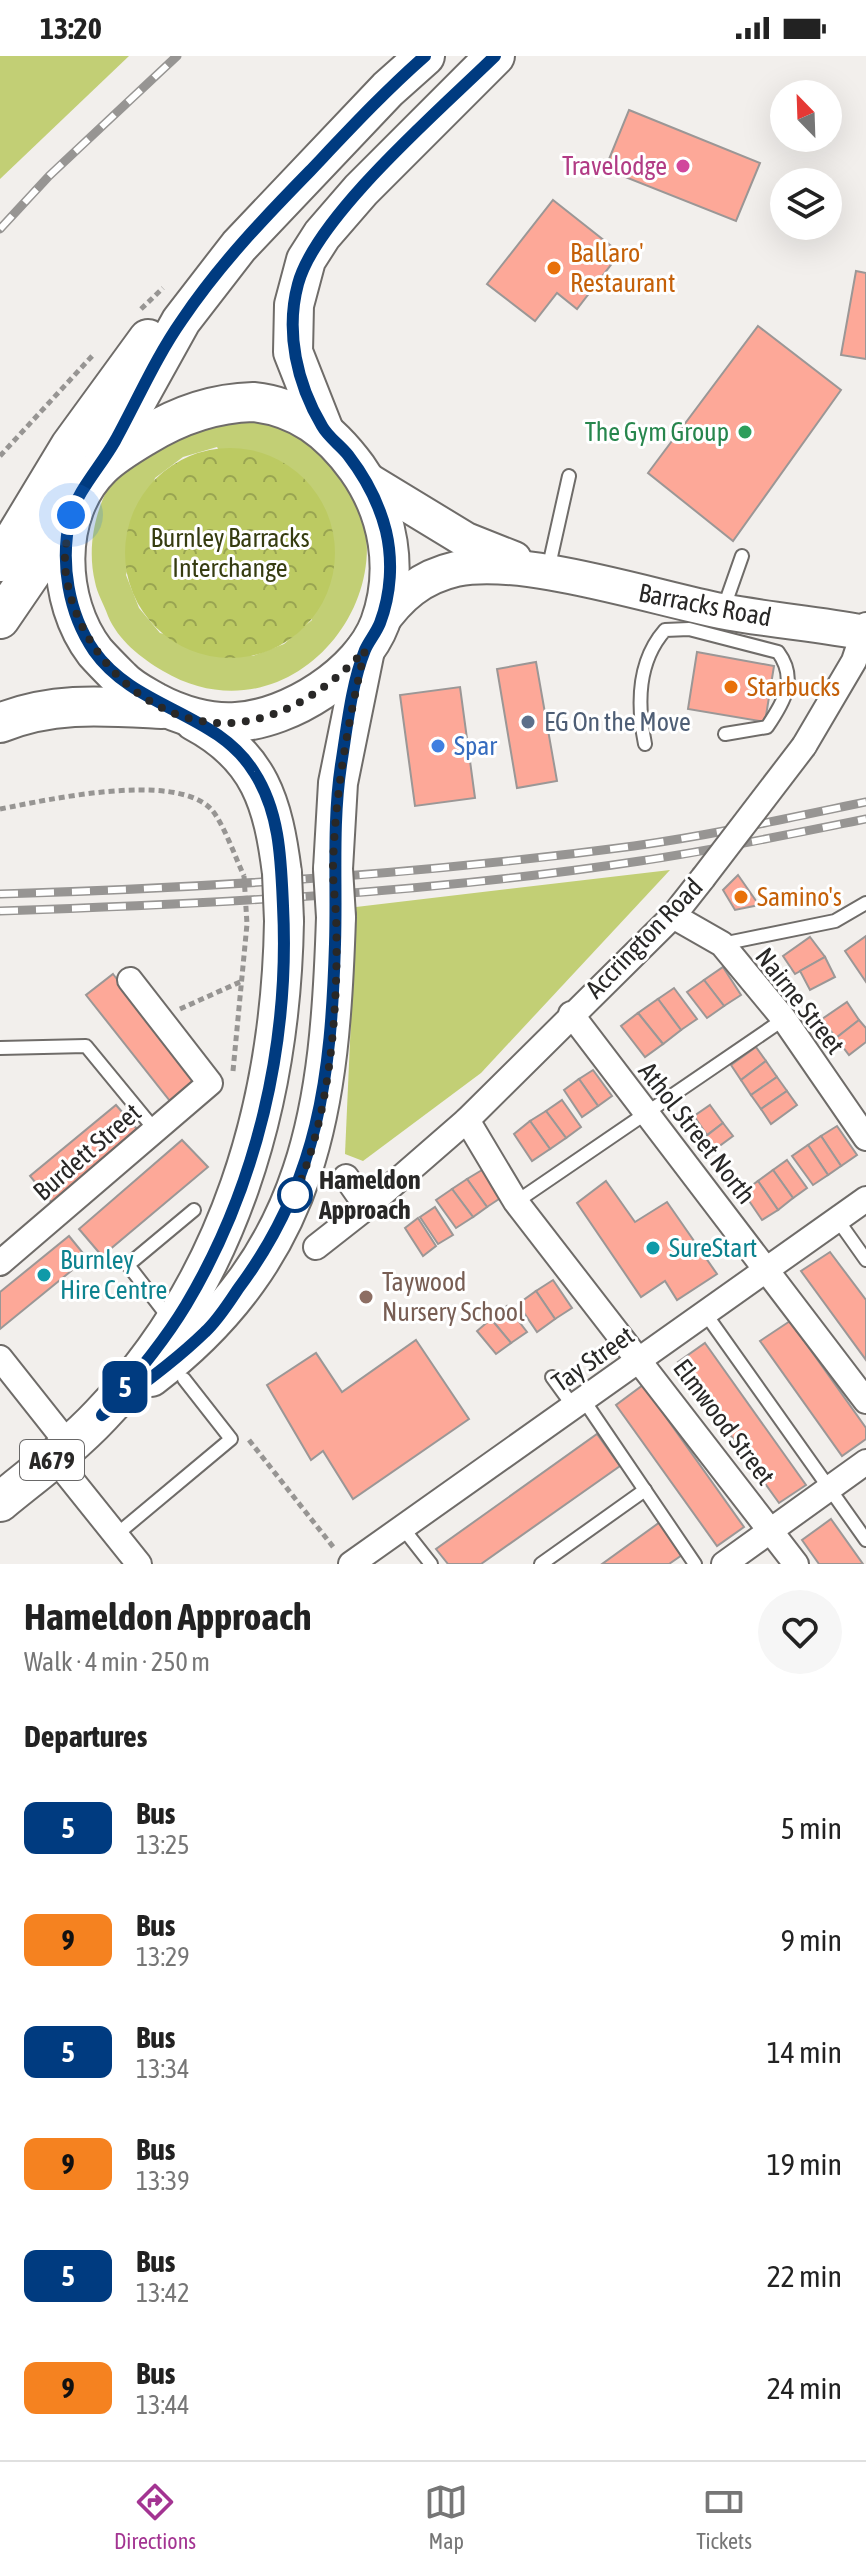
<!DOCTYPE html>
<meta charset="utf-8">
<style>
:root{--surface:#fff;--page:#f6f6f6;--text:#222;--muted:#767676;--line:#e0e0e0;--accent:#a33492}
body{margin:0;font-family:"Asap Condensed",sans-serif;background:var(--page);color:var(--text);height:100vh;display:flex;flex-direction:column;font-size:30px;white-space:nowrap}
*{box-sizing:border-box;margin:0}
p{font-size:26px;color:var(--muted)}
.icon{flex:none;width:44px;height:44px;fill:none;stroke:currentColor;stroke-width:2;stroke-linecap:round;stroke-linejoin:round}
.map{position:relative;height:1508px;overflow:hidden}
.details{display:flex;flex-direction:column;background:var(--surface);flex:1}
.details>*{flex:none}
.badge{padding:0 16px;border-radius:12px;font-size:28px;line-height:52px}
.needle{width:52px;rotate:337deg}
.tools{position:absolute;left:770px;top:24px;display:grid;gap:16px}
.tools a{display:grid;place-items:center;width:72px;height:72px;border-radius:50%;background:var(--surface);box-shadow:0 8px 32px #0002;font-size:40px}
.you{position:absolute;width:40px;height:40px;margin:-20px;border:6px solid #fff;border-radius:50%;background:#1a73e8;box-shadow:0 0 0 12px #1a73e833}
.map>.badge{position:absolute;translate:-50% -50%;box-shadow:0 0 0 4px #fff}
h2{padding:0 24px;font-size:30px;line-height:72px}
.round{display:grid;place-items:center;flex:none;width:84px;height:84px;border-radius:42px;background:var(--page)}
.headline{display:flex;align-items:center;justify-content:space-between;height:136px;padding:0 24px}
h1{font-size:38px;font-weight:700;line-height:60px}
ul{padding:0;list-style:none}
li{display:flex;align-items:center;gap:24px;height:112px;padding:0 24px}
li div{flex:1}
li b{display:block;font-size:30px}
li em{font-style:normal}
li .badge{min-width:88px;font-weight:700;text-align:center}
.status{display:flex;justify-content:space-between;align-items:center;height:56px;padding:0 40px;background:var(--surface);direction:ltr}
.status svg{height:22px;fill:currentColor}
.menu{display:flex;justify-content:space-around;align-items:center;height:112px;border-top:2px solid var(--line);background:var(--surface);font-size:22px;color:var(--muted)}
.menu a{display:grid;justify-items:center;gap:4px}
.menu .active{color:var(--accent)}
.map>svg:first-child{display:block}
.green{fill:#c2cf75;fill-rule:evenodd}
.forest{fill:url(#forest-crowns)}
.building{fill:#fda898;stroke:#9b9796;stroke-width:2}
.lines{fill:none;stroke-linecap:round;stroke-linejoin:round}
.lane-casing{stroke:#6f6c69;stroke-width:16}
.street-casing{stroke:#6f6c69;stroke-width:28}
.secondary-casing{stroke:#6f6c69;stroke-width:38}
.primary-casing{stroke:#6f6c69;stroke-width:42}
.path{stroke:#979593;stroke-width:5;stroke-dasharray:6 4;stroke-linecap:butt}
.lane{stroke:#fff;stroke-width:12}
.street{stroke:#fff;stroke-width:24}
.secondary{stroke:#fff;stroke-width:34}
.primary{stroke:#fff;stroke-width:38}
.rail-casing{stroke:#979593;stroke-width:9}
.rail{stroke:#fff;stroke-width:6;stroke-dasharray:18;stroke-linecap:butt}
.street-bridge-casing{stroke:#6f6c69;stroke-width:28;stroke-linecap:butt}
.primary-bridge-casing{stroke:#6f6c69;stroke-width:42;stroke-linecap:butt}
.path-bridge{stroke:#979593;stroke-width:5;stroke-dasharray:6 4;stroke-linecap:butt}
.street-bridge{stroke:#fff;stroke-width:24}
.primary-bridge{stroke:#fff;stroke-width:38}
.line-casing{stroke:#fff;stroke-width:18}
.line{stroke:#003b80;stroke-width:12}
.walk{stroke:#292827;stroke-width:8;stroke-dasharray:0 14.4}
.hotel-dot{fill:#d1479c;stroke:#fff;stroke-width:3}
.food-dot{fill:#e8710a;stroke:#fff;stroke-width:3}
.leisure-dot{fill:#2e9e5b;stroke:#fff;stroke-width:3}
.service-dot{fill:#5c6f8a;stroke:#fff;stroke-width:3}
.shop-dot{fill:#3f7fe0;stroke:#fff;stroke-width:3}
.stop-dot{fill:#fff;stroke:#003b80;stroke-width:4}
.culture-dot{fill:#0f9aa8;stroke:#fff;stroke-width:3}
.education-dot{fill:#8d6e63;stroke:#fff;stroke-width:3}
.labels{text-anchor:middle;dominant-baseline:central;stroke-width:6;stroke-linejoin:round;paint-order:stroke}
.shield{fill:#fff;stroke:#696868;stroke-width:2}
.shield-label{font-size:24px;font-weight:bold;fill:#292827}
.hotel-label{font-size:26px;fill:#b23c85;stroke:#fff;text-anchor:end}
.food-label{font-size:26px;fill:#c56008;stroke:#fff;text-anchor:start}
.leisure-label{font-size:26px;fill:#27864d;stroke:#fff;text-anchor:end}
.park-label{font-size:26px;fill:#363c10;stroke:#fff}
.street-label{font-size:26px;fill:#292827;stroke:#fff}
.service-label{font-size:26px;fill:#4e5e75;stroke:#fff;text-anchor:start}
.shop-label{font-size:26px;fill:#366cbe;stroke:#fff;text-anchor:start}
.stop-label{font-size:26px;font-weight:bold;fill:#292827;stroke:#fff;text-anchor:start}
.culture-label{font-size:26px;fill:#0d838f;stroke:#fff;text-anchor:start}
.education-label{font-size:26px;fill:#785e54;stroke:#fff;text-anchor:start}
</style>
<div class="status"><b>13:20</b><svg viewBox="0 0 49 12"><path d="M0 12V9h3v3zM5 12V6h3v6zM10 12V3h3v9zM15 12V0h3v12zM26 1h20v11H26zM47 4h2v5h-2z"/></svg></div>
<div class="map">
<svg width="866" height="1508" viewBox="0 0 866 1508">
<defs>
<pattern id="forest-crowns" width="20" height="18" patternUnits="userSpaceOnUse" patternTransform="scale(2)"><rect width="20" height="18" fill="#bcca62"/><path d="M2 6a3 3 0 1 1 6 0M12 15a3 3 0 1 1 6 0" fill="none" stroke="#99a451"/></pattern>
</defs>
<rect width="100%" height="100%" fill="#f2efec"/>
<g class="green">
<polygon points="0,0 129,0 0,123"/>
<path d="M 264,363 C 278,369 296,374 309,383 C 450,490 307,700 163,615 C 141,602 118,584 108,560 C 104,549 97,537 95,526 C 83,476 105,415 148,387 C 156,382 165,373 174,371 C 201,363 236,365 264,363 ZM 217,391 L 312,564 L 284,588 L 253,600 L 160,577 L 139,552 L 126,519 L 155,422 L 183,401 Z"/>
<polygon points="670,814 481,1017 363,1105 345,1098 356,851"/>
</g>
<circle class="forest" cx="230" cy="497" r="105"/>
<g class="building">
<polygon points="629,54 760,107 736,165 605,113"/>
<polygon points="553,144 620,197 577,253 557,237 535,265 487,228"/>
<polygon points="856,215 866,217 866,303 841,299"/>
<polygon points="758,270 841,334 733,485 648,417"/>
<polygon points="697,596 774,610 765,666 688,653"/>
<polygon points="536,606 557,725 517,732 497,613"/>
<polygon points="460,631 475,742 415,750 400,639"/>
<polygon points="738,819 759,849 735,854 723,834"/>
<polygon points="866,880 866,926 845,895"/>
<polygon points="810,881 825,901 795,918 783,900"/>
<polygon points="825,901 835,921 810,934 800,915"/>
<polygon points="723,911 741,939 724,950 704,924"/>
<polygon points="113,918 195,1025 170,1045 86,939"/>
<polygon points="704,924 724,950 707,962 687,936"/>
<polygon points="674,932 697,963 681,974 658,943"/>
<polygon points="658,943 681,974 663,988 638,957"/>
<polygon points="847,946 859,964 836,982 822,963"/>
<polygon points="638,957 663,988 645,1001 621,970"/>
<polygon points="859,964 866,972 866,986 849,999 836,982"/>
<polygon points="756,991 766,1005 741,1024 731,1009"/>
<polygon points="766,1005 777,1021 751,1039 741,1024"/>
<polygon points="593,1014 612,1040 598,1050 579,1023"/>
<polygon points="777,1021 787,1035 761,1053 751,1039"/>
<polygon points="579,1023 598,1050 582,1061 564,1034"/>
<polygon points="787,1035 797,1049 771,1068 761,1053"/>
<polygon points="562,1044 581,1071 566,1082 546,1055"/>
<polygon points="116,1049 137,1073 52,1147 30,1120"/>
<polygon points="710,1049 723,1067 707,1079 694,1060"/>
<polygon points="546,1055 566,1082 550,1093 530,1065"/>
<polygon points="530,1065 550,1093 532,1105 514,1078"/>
<polygon points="723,1067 733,1080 714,1094 705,1081"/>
<polygon points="837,1070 857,1099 841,1110 821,1080"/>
<polygon points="821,1080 841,1110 828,1119 808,1089"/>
<polygon points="182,1084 208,1111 102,1200 79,1173"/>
<polygon points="808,1089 828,1119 813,1129 792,1100"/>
<polygon points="787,1104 807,1132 793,1142 773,1114"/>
<polygon points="482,1114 502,1141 487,1151 467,1123"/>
<polygon points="773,1114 793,1142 778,1154 758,1125"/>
<polygon points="467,1123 487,1151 473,1161 452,1133"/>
<polygon points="606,1125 635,1166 667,1146 717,1218 677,1244 665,1225 641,1241 577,1147"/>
<polygon points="758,1125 778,1154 762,1164 743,1136"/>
<polygon points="452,1133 473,1161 456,1172 436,1144"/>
<polygon points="435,1151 453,1179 438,1188 420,1161"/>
<polygon points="418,1162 436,1190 423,1200 405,1172"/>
<polygon points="69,1180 87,1202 0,1273 0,1236"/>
<polygon points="830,1196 866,1244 866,1304 801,1215"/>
<polygon points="553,1224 572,1252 555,1263 536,1235"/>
<polygon points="536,1235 555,1263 537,1276 518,1248"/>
<polygon points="507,1250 527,1276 511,1287 491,1263"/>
<polygon points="491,1263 511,1287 496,1298 477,1275"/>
<polygon points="790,1265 866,1372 866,1383 842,1400 760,1285"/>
<polygon points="416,1284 469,1363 353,1443 323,1395 311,1404 267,1329 316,1297 342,1336"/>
<polygon points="705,1287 806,1429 779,1447 678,1306"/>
<polygon points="643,1329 744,1471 717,1490 616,1349"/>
<polygon points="597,1378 620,1410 481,1508 448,1508 436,1493"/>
<polygon points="831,1463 863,1508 819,1508 802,1484"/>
<polygon points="660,1466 682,1499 669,1508 602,1508"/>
</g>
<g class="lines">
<defs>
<g id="lane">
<polyline points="548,514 569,420"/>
<polyline points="723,554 742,500"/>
<path d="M 645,688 C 637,648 637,606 665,574 L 689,573 L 778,596 C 798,623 784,646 767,671 L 725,678"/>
<polyline points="722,888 835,865 866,847"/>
<polyline points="0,992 86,990 155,1074"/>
<polyline points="516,1146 784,963"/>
<polyline points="837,1163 866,1204"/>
<polyline points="705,1257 866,1484"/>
<polyline points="169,1262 128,1209 194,1154"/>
<polyline points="552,1321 573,1350"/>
<polyline points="583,1343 695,1508"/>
<polyline points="402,1471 431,1508"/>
<polyline points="116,1479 231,1383 184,1323"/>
<polyline points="541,1508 645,1434"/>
</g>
<g id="street">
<polyline points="804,690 854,605 866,569"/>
<polyline points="673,860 722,888 784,963 866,1082"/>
<polyline points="571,958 866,1345"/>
<polyline points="467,1064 516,1146 796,1508"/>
<polyline points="367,1151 467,1064 673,860 703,822"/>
<polyline points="316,1191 367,1151 346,1121"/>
<polyline points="0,1207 210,1027 130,924"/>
<polyline points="0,1302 69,1389"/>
<polyline points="54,1402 139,1508"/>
<polyline points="351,1508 866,1143"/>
<polyline points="724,1508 866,1406"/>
</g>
<g id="secondary">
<polyline points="364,422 466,484 514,503"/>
<path d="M 379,569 C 399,540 421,521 456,513 C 522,499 651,541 721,555 C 769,564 818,568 866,577"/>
</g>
<g id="primary">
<path d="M 253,346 C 299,351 330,375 357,412 C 389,457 399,514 380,567 C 361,618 290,663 236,666 C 209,668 179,659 155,646 C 143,639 130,633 120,622 C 112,614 103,605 95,596 C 56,545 53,458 101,411 C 113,399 130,389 145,380 C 179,359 213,347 253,346 Z"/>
<polyline points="323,372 293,296 294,249 306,204 322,179 361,134 495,0"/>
<polyline points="105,402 181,265 239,190 388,33 425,0"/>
<polyline points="0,506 70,390 148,283"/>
<polyline points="0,563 69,462"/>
<path d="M 194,665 C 260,700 273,747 282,817"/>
<path d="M 0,667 C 53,645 106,650 162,653"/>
<polyline points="333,813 338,727 365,594"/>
<path d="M 151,1321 C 313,1197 330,1051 336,861"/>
<path d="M 0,1446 C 34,1418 71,1391 101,1359 C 230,1225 281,1047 284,865"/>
</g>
</defs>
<use href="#lane" class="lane-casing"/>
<use href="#street" class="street-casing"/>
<use href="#secondary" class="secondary-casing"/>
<use href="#primary" class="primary-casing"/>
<g class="path">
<polyline points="141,253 163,232"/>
<polyline points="0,400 93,299"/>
<path d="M 0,753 C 47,744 174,715 211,753 C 223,766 236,803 244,820"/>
<polyline points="180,953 240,926"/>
<polyline points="233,1015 247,868"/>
<polyline points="249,1384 334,1492"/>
</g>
<use href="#lane" class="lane"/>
<use href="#street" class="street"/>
<use href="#secondary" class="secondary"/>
<use href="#primary" class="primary"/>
<defs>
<g id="rail">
<polyline points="0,173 49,120 177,0"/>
<path d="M 0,838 C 212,832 423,818 634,790 C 712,779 789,762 866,746"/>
<path d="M 0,855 C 214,848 428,837 640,805 C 715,794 791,778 866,763"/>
</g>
</defs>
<use href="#rail" class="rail-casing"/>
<use href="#rail" class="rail"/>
<defs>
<polyline id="street-bridge" points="703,822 804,690"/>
<g id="primary-bridge">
<polyline points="333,813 336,861"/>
<polyline points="282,817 284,865"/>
</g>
</defs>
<use href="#street-bridge" class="street-bridge-casing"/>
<use href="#primary-bridge" class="primary-bridge-casing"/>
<polyline class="path-bridge" points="244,820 247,868"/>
<use href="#street-bridge" class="street-bridge"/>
<use href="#primary-bridge" class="primary-bridge"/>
</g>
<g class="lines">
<defs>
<path id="line" d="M 425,0 C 384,36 347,76 310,115 C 264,162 219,209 182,264 C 156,301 137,345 115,385 C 101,410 77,435 70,462 C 60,506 68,557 94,595 C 135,653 217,656 254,716 C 280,756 281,804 283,850 C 290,988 257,1130 186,1249 C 162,1289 131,1324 102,1359 C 137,1332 173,1307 205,1276 C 218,1264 228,1248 238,1233 C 319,1125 331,1019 335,888 C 337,828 332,769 341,709 C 347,672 351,629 365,594 C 369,585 376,577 380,567 C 391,538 393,505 386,475 C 379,447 365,421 348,399 C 340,389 328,381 322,370 C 297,328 285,276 298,228 C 316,160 443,51 495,0"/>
</defs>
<use href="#line" class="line-casing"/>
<use href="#line" class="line"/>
<path class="walk" d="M 71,459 C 69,475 64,492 65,508 C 70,592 151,678 241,666 C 289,660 333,629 365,594 C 348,666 335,737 333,811 C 333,827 335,843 336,859 C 339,947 331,1067 291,1146 L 295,1139"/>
</g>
<circle class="hotel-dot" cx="683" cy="110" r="8"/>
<g class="food-dot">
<circle cx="554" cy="212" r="8"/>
<circle cx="731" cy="631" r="8"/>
<circle cx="741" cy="841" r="8"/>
</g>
<circle class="leisure-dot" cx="745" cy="376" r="8"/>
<circle class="service-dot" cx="528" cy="666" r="8"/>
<circle class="shop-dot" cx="438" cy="690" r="8"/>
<circle class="stop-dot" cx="295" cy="1139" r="16"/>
<g class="culture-dot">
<circle cx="653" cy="1192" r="8"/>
<circle cx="44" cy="1219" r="8"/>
</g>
<circle class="education-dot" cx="366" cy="1241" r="8"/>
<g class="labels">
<rect class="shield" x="20" y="1384" width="64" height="40" rx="6"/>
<g class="shield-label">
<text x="52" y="1404">A679</text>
</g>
<g class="hotel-label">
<text x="667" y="110">Travelodge</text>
</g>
<g class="food-label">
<text x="570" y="197">Ballaro'<tspan x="570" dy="30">Restaurant</tspan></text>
<text x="747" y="631">Starbucks</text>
<text x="757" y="841">Samino's</text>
</g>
<g class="leisure-label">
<text x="729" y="376">The Gym Group</text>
</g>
<g class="park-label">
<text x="230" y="482">Burnley Barracks<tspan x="230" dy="30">Interchange</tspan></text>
</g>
<g class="street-label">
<text transform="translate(705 549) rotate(11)">Barracks Road</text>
<text transform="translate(644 882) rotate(-46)">Accrington Road</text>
<text transform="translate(800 945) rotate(52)">Nairne Street</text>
<text transform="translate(697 1077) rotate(52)">Athol Street North</text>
<text transform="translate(87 1096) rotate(-41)">Burdett Street</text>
<text transform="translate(593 1303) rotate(-35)">Tay Street</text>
<text transform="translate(724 1366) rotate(53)">Elmwood Street</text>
</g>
<g class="service-label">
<text x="544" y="666">EG On the Move</text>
</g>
<g class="shop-label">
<text x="454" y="690">Spar</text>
</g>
<g class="stop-label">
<text x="319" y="1124">Hameldon<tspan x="319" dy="30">Approach</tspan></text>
</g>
<g class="culture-label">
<text x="669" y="1192">SureStart</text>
<text x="60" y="1204">Burnley<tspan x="60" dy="30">Hire Centre</tspan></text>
</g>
<g class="education-label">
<text x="382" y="1226">Taywood<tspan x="382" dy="30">Nursery School</tspan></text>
</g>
</g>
</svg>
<div class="tools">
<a><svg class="needle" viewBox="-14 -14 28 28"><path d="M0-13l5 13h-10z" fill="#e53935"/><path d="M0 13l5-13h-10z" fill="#767676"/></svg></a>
<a><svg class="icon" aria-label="layers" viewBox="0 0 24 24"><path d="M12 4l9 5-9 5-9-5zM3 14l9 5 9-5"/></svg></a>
</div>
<div class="you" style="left:71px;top:459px"></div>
<b class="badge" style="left:125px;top:1331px;background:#003b80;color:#fff">5</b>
</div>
<section class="details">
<div class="headline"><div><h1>Hameldon Approach</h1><p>Walk · 4 min · 250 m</p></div><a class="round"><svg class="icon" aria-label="heart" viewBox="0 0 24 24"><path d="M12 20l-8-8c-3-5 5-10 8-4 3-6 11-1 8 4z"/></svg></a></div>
<h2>Departures</h2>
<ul>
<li><span class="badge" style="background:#003b80;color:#fff">5</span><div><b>Bus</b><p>13:25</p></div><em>5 min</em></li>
<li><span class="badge" style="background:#f58220;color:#111">9</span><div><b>Bus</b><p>13:29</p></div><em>9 min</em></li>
<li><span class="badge" style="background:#003b80;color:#fff">5</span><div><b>Bus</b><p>13:34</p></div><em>14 min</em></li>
<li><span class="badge" style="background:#f58220;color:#111">9</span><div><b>Bus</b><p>13:39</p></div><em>19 min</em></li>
<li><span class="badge" style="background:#003b80;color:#fff">5</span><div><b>Bus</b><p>13:42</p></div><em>22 min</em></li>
<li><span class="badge" style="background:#f58220;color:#111">9</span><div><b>Bus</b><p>13:44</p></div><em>24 min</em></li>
</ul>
</section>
<nav class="menu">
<a class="active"><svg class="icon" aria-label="directions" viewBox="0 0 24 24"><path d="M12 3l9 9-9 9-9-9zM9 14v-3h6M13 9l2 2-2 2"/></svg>Directions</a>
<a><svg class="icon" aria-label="map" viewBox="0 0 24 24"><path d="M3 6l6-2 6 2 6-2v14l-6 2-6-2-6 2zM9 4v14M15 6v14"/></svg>Map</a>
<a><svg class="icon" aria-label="tickets" viewBox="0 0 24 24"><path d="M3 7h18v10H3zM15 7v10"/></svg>Tickets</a>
</nav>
